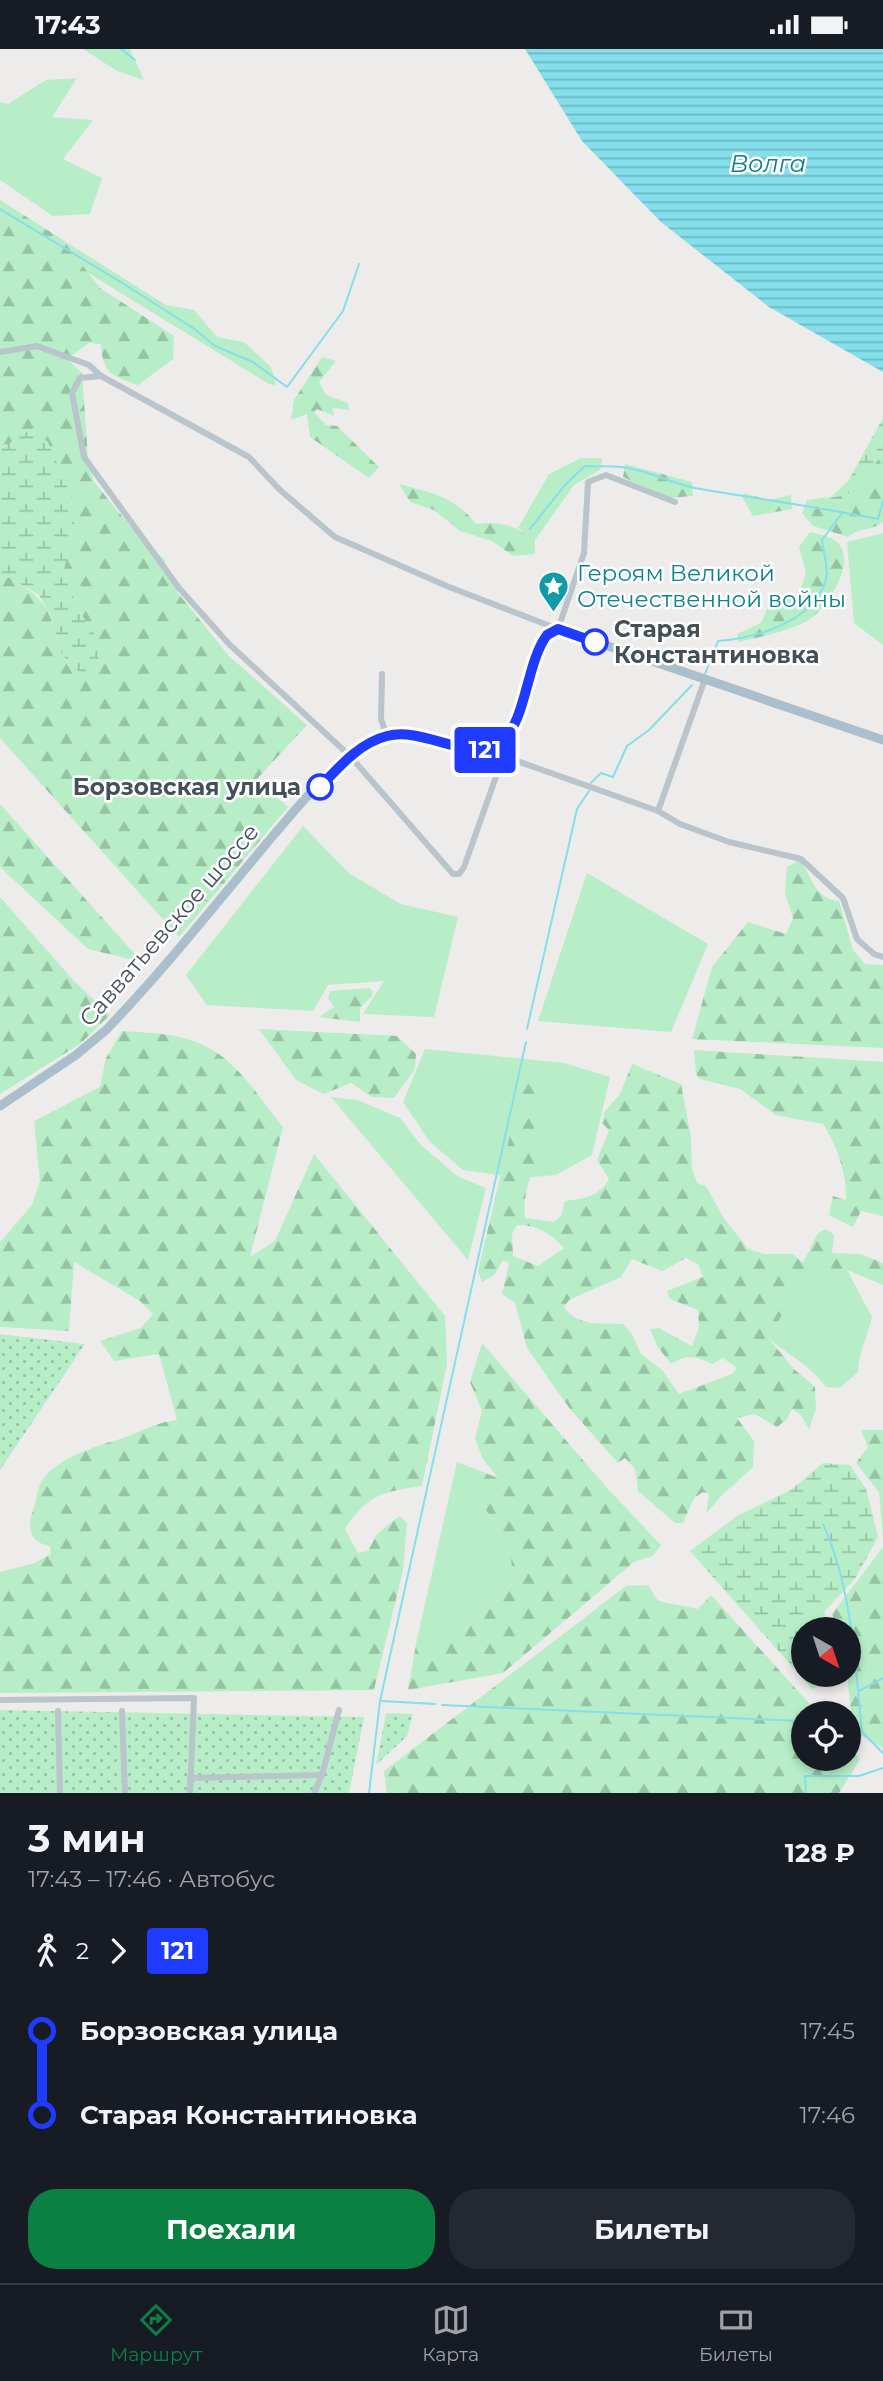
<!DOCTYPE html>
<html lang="ru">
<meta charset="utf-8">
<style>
:root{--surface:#171b24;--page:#242831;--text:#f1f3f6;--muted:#9ea1a6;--line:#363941;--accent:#0b8043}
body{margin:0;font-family:Montserrat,sans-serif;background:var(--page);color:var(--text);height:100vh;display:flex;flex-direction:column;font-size:26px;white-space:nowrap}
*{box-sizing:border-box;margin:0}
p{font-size:23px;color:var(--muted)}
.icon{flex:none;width:38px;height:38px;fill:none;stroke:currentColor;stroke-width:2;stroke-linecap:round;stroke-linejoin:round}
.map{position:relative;height:1744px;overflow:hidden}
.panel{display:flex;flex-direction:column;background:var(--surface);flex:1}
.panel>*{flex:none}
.badge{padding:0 14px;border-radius:5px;font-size:24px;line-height:46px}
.needle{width:46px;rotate:141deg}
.fabs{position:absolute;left:791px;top:1568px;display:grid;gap:14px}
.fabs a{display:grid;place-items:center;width:70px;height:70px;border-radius:50%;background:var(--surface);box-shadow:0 4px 10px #0003;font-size:35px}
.map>.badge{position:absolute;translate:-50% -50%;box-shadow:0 0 0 4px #fff}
.legs{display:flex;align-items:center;gap:10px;height:77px;padding:0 28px;font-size:23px}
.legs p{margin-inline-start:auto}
.summary{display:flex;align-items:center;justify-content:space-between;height:119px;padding:0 28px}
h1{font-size:38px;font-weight:700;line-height:52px}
.primary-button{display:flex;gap:14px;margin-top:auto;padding:14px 28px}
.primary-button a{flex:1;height:80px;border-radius:28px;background:var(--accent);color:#fff;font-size:28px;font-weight:700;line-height:80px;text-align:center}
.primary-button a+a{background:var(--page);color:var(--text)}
ul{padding:0 28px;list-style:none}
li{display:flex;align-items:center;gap:24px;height:84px;font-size:26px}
li i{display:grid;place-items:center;width:10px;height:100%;margin:0 9px;background:currentColor}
li i::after{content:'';width:18px;height:18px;margin:-9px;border:5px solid;border-radius:50%;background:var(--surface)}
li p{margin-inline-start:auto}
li:first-child i{background:linear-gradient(#0000 50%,currentColor 0)}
li:last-child i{background:linear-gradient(currentColor 50%,#0000 0)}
.status{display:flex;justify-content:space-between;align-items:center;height:49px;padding:0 35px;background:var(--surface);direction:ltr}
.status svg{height:19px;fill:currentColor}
.tabs{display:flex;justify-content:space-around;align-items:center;height:98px;border-top:2px solid var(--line);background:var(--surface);font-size:19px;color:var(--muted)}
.tabs a{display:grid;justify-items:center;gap:4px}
.tabs .active{color:var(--accent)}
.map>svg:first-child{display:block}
.grass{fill:#b7eec7}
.forest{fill:url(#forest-firs);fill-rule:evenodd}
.wetland{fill:url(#wetland-marsh)}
.park{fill:url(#park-dots)}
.water{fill:url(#water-rules)}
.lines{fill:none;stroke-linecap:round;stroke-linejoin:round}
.stream{stroke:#84dfeb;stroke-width:2}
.street{stroke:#b9c4cb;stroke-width:6}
.primary{stroke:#aabecb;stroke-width:9}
.line-1-casing{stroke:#fff;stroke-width:16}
.line-1{stroke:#1f3bff;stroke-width:10}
.stop-1-dot{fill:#fff;stroke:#1f3bff;stroke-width:3.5}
.labels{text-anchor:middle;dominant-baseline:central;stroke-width:5;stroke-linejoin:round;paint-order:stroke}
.culture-label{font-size:23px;fill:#0d838f;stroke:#fff;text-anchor:start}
.stop-label{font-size:23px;font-weight:bold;fill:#445058;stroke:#fff;text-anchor:start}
.street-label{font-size:23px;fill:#445058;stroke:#fff}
.water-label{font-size:24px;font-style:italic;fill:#0c7f8d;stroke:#fff}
</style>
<div class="status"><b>17:43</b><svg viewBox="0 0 49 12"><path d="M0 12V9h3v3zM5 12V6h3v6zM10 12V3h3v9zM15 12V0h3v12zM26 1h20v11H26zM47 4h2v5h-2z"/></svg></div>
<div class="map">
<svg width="883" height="1744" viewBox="0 0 883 1744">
<defs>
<pattern id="forest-firs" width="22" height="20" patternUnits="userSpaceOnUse" patternTransform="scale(1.75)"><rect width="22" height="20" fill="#b7eec7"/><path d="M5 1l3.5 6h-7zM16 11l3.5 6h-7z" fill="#96c3a4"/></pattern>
<pattern id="wetland-marsh" width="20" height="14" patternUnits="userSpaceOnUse" patternTransform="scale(1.75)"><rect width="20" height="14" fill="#b7eec7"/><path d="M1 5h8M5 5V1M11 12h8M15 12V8" fill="none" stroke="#96c3a4"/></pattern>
<pattern id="park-dots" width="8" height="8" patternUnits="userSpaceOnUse" patternTransform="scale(1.75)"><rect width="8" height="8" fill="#b7eec7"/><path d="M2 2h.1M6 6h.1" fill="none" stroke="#96c3a4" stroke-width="1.8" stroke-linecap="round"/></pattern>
<pattern id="water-rules" width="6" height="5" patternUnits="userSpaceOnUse" patternTransform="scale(1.75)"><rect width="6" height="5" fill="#84dfeb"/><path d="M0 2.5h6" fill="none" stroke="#6eb7c1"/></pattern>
</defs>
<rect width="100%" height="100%" fill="#eeebeb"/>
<g class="grass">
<polygon points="83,0 130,0 144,31 117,22"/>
<polygon points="77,29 52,68 93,71 63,110 102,129 90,165 53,167 0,131 0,53 8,55 46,31"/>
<polygon points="63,191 166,256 194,261 217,288 244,293 271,318 276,336 269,335 88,224"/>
<polygon points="581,409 602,409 600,421 574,436 535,491 518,479 549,425"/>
<polygon points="883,484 883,596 854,574 847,493"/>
<polygon points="303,777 350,825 401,855 458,868 434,968 363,965 384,932 328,936 313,962 207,956 186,926"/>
<polygon points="587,824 708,895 671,983 538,972"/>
<polygon points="425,1000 564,1014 610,1028 592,1106 556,1126 518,1129 463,1121 430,1093 403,1053"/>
<polygon points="331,1048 357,1051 400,1069 421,1096 457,1127 486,1139 468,1211"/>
<path d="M 812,1218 L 847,1221 L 872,1268 C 868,1286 858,1305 858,1323 L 840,1339 L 826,1338 C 811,1317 789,1306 769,1290 L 795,1241 L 810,1227 Z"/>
<polygon points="457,1413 508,1497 515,1531 489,1561 454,1587 417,1590"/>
</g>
<g class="forest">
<path d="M 0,151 L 63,191 L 100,239 L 174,287 L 173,310 L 138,336 C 110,326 103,325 101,295 L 89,294 L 67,310 L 82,324 L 88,408 L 94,433 L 136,484 L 164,510 L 178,544 L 228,606 L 307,676 L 256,731 L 288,758 L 179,888 L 0,689 L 0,535 L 8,528 C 51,553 48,560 62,606 L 97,589 L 81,565 L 63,524 L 75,472 L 71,447 L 5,395 L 0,400 Z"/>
<polygon points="322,308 336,312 319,333 326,346 348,354 349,361 333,359 334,367 317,360 314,363 326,376 337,377 379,418 369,429 310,388 307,365 291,371 294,351"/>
<path d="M 883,402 L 883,473 C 872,482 860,478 848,488 L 813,477 L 802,464 L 807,451 L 847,446 L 872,420 Z"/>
<polygon points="625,415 692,433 693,447 667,449 623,428"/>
<path d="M 399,435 C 432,444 454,447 476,475 C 501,472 514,476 535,491 L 535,505 L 513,507 L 492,492 L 460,482 L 434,461 L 410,453 Z"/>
<polygon points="744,444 768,451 791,446 792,460 753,467 742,448"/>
<path d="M 810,483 C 817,485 825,486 831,489 C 863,505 829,557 810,570 C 795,581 756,589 738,593 L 737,585 L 761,574 L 772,549 L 798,548 L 806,524 L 799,498 Z"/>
<polygon points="0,755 142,913 88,900 0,818"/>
<path d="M 800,811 C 813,830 814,849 839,852 L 853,901 L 865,915 L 883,916 L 883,999 L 692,990 L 712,918 L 748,873 L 786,885 L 793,869 L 785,844 L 787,818 Z"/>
<polygon points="0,848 74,932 110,966 80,995 0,1045"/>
<polygon points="368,939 372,941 372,947 360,959 360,973 319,968 334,958 328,949 330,942"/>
<polygon points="259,980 397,987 416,1005 415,1020 394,1049 372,1048 351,1034 323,1045 296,1031"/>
<path d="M 122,982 C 149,984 178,984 203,996 C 237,1011 260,1050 283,1078 L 250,1208 L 275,1192 L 314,1105 L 445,1267 L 447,1315 L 422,1437 C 382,1443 368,1445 345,1480 L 358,1504 L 368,1502 L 377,1485 L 399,1467 L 407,1474 L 403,1521 L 374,1641 L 0,1644 L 0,1523 L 35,1514 L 51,1505 L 50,1497 C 38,1495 31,1490 30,1476 C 30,1469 33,1462 35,1455 C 37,1448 38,1436 43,1430 C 59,1409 93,1398 117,1391 C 140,1384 152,1374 177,1371 L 159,1305 L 114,1312 L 100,1292 L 141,1279 L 153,1265 L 140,1252 L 74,1213 L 69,1282 L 0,1278 L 0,1193 L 32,1156 L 40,1132 L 34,1072 L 100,1038 L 106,1009 Z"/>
<path d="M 694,1001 L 883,1013 L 883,1167 L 861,1162 L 853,1178 L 829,1166 L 833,1147 L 846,1151 C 847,1124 837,1097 823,1075 L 776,1066 L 740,1040 L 700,1030 L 696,1025 Z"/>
<path d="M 527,1014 C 543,1030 537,1044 532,1063 C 554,1103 520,1126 525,1169 L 554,1173 L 561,1167 L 565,1152 C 582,1150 601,1147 609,1130 L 597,1111 L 609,1081 L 602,1074 L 605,1062 L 620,1045 L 632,1015 L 681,1035 L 691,1089 L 692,1119 L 697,1134 L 706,1137 L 723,1168 L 748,1200 L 764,1205 L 793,1205 L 803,1214 L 818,1184 L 826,1180 L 834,1186 L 832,1204 L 860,1205 L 883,1214 L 883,1236 L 847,1221 L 812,1218 L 810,1227 L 795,1241 L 769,1290 L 794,1320 L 815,1338 L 816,1360 L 809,1380 L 800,1365 L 792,1360 L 786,1371 L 777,1378 L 755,1365 L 737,1369 L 754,1392 L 753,1418 L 720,1448 L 706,1465 L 709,1445 L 703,1443 L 694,1449 L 683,1474 L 675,1474 L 638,1442 L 635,1420 L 625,1409 L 618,1414 L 570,1360 L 527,1299 L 515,1254 L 502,1245 L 509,1214 L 503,1211 L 494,1226 L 482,1233 L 478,1222 ZM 517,1176 C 538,1176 550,1184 564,1199 L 538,1217 L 513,1207 L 512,1185 ZM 686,1209 L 698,1215 L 703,1228 L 667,1242 L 670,1250 L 698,1261 L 699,1278 L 692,1297 L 659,1279 L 650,1280 L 657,1297 L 671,1315 C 686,1305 695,1307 712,1315 L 723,1309 L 737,1319 L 732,1325 L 679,1345 L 662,1321 L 641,1305 L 632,1285 L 623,1275 C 601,1274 578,1278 564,1258 L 569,1251 L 621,1228 L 632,1210 L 662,1222 Z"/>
<polygon points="482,1294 608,1440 661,1496 653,1507 634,1513 503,1624 408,1641 417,1590 454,1587 489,1561 515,1531 508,1497 457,1413 498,1429 483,1410 475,1389 482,1362 470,1333"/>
<polygon points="861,1381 883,1381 883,1488 879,1443 856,1414 868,1398"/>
<polygon points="883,1498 883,1699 853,1682 847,1626 849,1580 837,1580 832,1565"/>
<polygon points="648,1536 658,1552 698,1560 711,1546 818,1664 803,1664 803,1710 849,1710 849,1698 860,1710 839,1744 387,1744 384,1722 626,1537"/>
</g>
<g class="wetland">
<polygon points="883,369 883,402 872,420 847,446 830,449 848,432"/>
<polygon points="33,379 48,393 71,447 75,472 63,524 81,565 97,589 99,616 84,628 62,606 50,566 39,546 8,528 0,535 0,400"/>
<polygon points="823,1414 850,1416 866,1440 878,1488 855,1530 824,1563 827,1580 803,1580 803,1626 834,1626 835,1631 812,1640 690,1502 737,1467 791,1441"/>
</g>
<g class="park">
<polygon points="0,1285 85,1295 0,1421"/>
<polygon points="0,1661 364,1668 349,1744 0,1744"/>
<polygon points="386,1664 413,1665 407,1687 376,1716"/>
</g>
<polygon class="water" points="525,0 883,0 883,323 769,258 661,173 582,92"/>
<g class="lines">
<g class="stream">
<polyline points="121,0 135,11"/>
<polyline points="0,160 124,235 196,281 215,297 253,313 287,338 343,262 359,215"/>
<path d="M 530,480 L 564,437 L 585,417 C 599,418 614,416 628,419 C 652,423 675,436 700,440 C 760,450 818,458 878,470 L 883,452"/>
<path d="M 705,625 L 718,592 C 757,589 815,572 826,530 C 829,519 823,502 822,491 L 842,464"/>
<polyline points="591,734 601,724 613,728 627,697 649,681 692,636"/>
<polyline points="527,980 577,760 589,742"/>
<path d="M 823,1475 C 852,1539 855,1614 862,1683 L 883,1704"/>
<polyline points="859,1642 883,1629"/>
<polyline points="382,1652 435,1655"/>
<polyline points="442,1656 799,1672"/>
<polyline points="369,1744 380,1652 526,993"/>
<polyline points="806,1744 805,1727 859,1727 883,1719"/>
</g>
<g class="street">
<polyline points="0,303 37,297 89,316 101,327 249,408 280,441 335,488 449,538 558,580 584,504 588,433 606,426 675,453"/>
<polyline points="101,327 80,329 72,344 84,408 179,539 229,595 350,707 453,825 459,825 464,818 503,708"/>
<polyline points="382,625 381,670 387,687"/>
<polyline points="486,701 658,762 680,775 729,793 801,810 843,849 857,890 874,905 883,908"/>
<polyline points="658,762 705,630"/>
<polyline points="0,1651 194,1649 190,1744"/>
<polyline points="58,1662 60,1744"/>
<polyline points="122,1662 125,1744"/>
<polyline points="190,1729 322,1726"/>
<polyline points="314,1744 322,1726 339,1661"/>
</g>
<path class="primary" d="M 0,1057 L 76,1006 L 106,981 C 161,924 211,861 262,800 C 289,768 331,715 367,695 C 419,665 469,718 499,695 C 529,672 523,593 558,580 L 883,691"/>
</g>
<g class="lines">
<defs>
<path id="line-1" d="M 320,738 C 339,718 359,694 387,687 C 424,677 474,716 501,694 C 527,671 526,614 547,586 L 558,580 L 595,593"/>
</defs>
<use href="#line-1" class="line-1-casing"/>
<use href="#line-1" class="line-1"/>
</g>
<defs>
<symbol id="sight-pin" viewBox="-11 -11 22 30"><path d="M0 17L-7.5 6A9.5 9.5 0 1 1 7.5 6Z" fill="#0f9aa8" stroke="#fff"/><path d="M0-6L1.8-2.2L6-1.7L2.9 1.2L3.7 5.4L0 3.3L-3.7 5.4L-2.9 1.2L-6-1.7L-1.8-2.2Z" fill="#fff"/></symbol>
</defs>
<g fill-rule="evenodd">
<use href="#sight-pin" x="536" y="520" width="35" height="47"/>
</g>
<g class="stop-1-dot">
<circle cx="595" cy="593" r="12"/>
<circle cx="320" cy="738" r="12"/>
</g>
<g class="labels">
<g class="culture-label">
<text x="577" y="524">Героям Великой<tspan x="577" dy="26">Отечественной войны</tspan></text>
</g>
<g class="stop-label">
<text x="614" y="580">Старая<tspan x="614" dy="26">Константиновка</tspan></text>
<text x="301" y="738" text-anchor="end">Борзовская улица</text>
</g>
<g class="street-label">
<text transform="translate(169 876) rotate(-49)">Савватьевское шоссе</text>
</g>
<g class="water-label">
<text x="768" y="114">Волга</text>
</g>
</g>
</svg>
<div class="fabs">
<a><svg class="needle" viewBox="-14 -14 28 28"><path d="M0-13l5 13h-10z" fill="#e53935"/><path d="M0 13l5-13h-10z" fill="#9ea1a6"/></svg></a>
<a><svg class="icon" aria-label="locate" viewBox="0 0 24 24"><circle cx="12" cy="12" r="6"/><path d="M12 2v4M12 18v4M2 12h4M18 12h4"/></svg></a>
</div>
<b class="badge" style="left:485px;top:701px;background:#1f3bff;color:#fff">121</b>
</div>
<section class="panel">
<div class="summary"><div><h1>3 мин</h1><p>17:43 – 17:46 · Автобус</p></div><b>128 ₽</b></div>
<div class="legs"><svg class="icon" aria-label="walk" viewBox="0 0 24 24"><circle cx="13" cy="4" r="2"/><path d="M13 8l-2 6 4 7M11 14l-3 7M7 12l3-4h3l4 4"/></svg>2<svg class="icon" aria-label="forward" viewBox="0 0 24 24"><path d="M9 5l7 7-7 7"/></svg><b class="badge" style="background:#1f3bff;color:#fff">121</b></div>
<ul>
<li><i style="color:#1f3bff"></i><b>Борзовская улица</b><p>17:45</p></li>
<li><i style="color:#1f3bff"></i><b>Старая Константиновка</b><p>17:46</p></li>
</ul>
<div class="primary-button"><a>Поехали</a><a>Билеты</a></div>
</section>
<nav class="tabs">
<a class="active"><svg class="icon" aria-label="directions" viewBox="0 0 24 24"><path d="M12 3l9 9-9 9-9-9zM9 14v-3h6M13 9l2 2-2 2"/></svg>Маршрут</a>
<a><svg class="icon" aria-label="map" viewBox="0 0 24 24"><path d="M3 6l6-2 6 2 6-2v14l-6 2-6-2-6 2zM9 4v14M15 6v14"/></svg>Карта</a>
<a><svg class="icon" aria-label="tickets" viewBox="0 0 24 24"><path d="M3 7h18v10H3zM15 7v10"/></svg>Билеты</a>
</nav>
